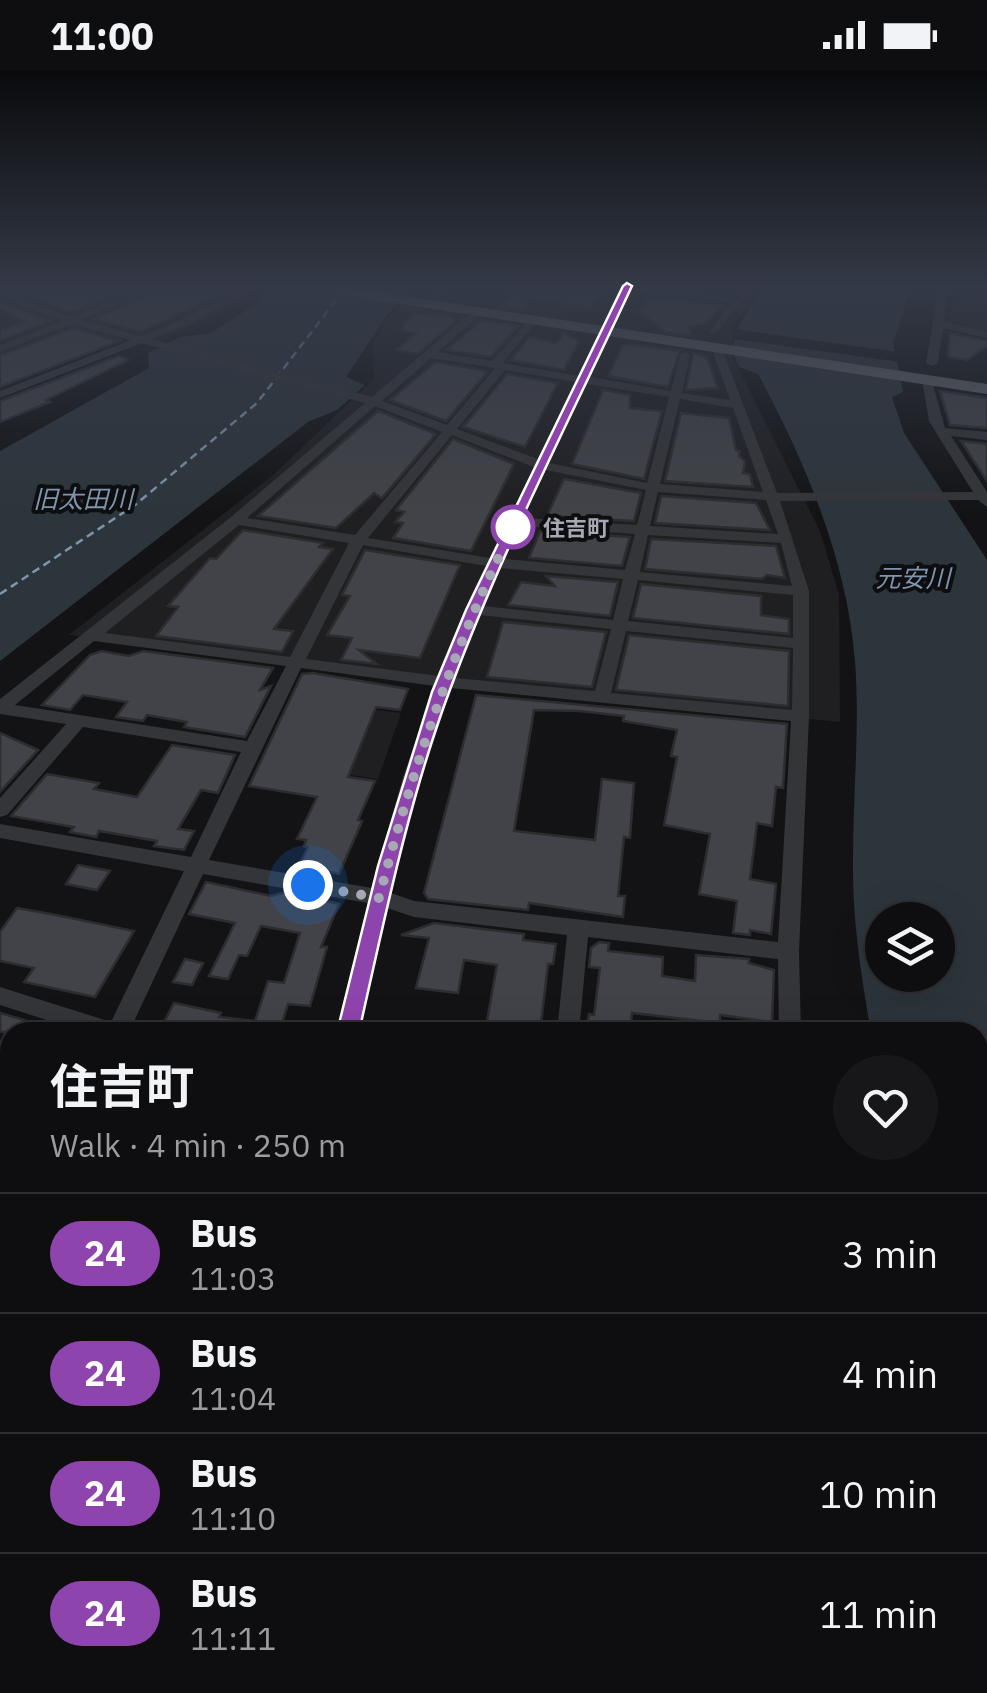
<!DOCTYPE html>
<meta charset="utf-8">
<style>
:root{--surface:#0e0e10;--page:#171719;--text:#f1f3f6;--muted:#9b9c9f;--line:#2e2e30}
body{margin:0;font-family:"IBM Plex Sans","Noto Sans JP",sans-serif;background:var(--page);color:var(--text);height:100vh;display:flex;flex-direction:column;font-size:38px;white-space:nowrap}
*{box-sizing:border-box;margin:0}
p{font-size:32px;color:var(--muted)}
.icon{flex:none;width:55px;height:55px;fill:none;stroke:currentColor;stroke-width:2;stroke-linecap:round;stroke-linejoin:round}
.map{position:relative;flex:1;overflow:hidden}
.side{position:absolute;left:0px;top:952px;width:988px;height:672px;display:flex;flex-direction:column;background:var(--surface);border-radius:30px 30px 0 0;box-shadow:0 10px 40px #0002,0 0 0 2px var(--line)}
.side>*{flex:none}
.badge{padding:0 20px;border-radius:32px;font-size:35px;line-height:65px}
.fabs{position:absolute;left:865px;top:832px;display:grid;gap:20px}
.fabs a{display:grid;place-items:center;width:90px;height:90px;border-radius:50%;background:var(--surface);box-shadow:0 10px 40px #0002,0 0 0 2px var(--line);font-size:50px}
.you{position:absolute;width:50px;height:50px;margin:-25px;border:8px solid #fff;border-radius:50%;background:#1a73e8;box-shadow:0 0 0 15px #1a73e833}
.map>.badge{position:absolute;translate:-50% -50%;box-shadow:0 0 0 5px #fff}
.round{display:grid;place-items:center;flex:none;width:105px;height:105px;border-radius:52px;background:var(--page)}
.head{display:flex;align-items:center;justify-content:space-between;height:170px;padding:0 50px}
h1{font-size:48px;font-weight:700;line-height:75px}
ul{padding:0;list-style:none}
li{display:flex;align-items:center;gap:30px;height:120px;padding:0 50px;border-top:2px solid var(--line)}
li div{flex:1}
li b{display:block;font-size:38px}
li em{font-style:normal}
li .badge{min-width:110px;font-weight:700;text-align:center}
.status{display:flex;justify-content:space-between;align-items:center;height:70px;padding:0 50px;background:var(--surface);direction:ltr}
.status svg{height:28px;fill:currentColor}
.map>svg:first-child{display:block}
.built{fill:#1f1f22}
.water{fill:#2d353c;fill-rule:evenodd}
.pier{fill:#131315}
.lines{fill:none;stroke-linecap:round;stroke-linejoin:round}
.ferry{stroke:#7e95ad;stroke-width:2.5;stroke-dasharray:8 5;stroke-linecap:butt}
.building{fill:#424348;stroke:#2d2d30;stroke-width:2.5}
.minor{fill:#343539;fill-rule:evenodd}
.highway{fill:#61636a;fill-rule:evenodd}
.line{fill:#8e44ad;stroke:#fff;stroke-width:2.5}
.walk{stroke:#a6a9b4;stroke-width:10;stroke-dasharray:0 18}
.stop-dot{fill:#fff;stroke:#8e44ad;stroke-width:5}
.labels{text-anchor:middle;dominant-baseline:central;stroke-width:8;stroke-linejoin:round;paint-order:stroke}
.far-stop-label{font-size:22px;font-weight:bold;fill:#a6a9b4;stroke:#0e0e10;text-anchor:start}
.far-water-label{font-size:25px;font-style:italic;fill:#7e95ad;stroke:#0e0e10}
</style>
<div class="status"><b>11:00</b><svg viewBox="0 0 49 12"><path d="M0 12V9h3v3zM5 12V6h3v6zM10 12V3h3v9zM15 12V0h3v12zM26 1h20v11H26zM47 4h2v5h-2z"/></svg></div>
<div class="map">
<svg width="987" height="1623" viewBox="0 0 987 1623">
<rect width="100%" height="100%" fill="#131315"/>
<g class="built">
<polygon points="0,216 269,216 151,277 124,269 0,316"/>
<polygon points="418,216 625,216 751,234 732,255 734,290 820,461 839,525 840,652 445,613 69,565 273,405 374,309 373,275 385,252"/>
<polygon points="956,216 987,216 987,262 950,251"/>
<polygon points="345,636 401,643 378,709 304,698"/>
</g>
<g class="water">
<polygon points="271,216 416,216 387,245 346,307 365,315 337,340 308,352 0,591 0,381 149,298 148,283 180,267 211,263 264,229 260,222"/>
<path d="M 770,216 L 911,216 L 893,273 L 903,322 L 892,327 L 904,363 L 987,490 L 987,1373 L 978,1347 L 978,962 L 871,962 C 861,905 852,848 853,789 C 853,723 860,656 855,591 C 847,490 805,391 758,304 L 739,297 C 721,267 751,237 770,216 ZM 882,850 L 938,850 L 938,905 L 882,905 Z"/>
</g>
<polygon class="pier" points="734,259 898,282 900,292 733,269"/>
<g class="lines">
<polyline class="ferry" points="0,524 135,435 257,333 340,225"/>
</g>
<g class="building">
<polygon points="0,216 140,216 70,243"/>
<polygon points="166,216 238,216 141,262 93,249"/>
<polygon points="508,216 606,216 589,238 520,228 529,234 523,240 499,237 511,227 507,226"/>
<polygon points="649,226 721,235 708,253 689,257 692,266 666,262 638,241"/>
<polygon points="0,231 51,251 0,271 0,260 24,252 0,239"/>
<polygon points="414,243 452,247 456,251 417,284 396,280 416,263 400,261"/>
<polygon points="482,250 519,256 491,287 446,280"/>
<polygon points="72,258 119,271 0,317 0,285"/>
<polygon points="564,263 579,271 564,300 510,290 529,267 556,273"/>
<polygon points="950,263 987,271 987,276 968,290 948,287"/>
<polygon points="628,274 680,281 668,317 608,306 622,276"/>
<polygon points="693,283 707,287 718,318 686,320"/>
<polygon points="119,286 128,290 46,330 50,332 0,352 0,331"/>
<polygon points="435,292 488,301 446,351 390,330"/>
<polygon points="507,304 558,313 525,377 463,357"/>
<polygon points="603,320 630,325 630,338 662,341 644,409 572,394"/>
<polygon points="940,321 987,328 987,358 950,355"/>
<polygon points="378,341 436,364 382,428 374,423 336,458 258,446"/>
<polygon points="681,343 729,348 736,380 740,381 739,386 745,391 743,403 750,404 753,417 665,411"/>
<polygon points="453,369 514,394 471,481 393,468 403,453 395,452 404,442 396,440"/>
<polygon points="961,371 987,374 987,411 965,377"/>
<polygon points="564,409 641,423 634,451 547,446"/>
<polygon points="661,426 756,433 770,460 655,453"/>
<polygon points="243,460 323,473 319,477 333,479 274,559 293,561 282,582 156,566 178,537 168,536 210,488 216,489"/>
<polygon points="540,461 630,467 622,496 529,488"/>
<polygon points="651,469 776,476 785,508 767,505 762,509 645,499"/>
<polygon points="365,480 460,495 420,588 359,580 377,594 341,590 352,568 327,565 350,526 342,525"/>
<polygon points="546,506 618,512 610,546 508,535 521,512 555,516"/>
<polygon points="641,514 761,526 761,545 789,549 789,564 633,548"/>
<polygon points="503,552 606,562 592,617 487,607"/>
<polygon points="629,565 789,581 788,636 616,620"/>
<polygon points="101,581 129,586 143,581 273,598 260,620 271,616 245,667 184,657 187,652 147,645 143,651 116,647 127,632 83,625 70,640 42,635 90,585"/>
<polygon points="313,603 408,619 400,640 376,637 348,707 375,711 358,750 362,751 339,804 316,799 320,805 296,801 308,777 304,776 306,770 297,769 317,727 249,716 302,604"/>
<polygon points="476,625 787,654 783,718 776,717 772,756 757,753 750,809 776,814 771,864 750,860 750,865 733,863 737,831 699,824 710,764 664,755 677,687 671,686 677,660 623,651 624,646 579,641 534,640 514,761 595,770 602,709 634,713 630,768 624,767 618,826 625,826 623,847 529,833 528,840 428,829 424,823"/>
<polygon points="0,663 38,680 0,722"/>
<polygon points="172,675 235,685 218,723 201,720 178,759 194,761 184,780 154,776 157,771 99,761 96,767 70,762 74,757 11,746 47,704 99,713 94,719 137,727"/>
<polygon points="78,795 110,801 97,820 66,814"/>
<polygon points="206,812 271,826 286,822 339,834 321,877 327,877 310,936 288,934 279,962 159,962 174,933 221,943 219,947 255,951 268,911 284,913 300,863 261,856 247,886 239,885 228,909 209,906 235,853 189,844"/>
<polygon points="17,838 56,845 134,861 95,927 24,912 34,898 0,891 0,862"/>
<polygon points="434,853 524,864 523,870 556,874 553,894 548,894 540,962 485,962 497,895 464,890 458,923 416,918 429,868 401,865"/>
<polygon points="599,872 609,873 608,881 663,887 662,906 695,911 696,885 749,889 749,893 774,900 772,952 720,945 720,953 632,943 630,962 586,961 589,944 594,945 600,898 589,897 591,878"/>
<polygon points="185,889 203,893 192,915 173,912"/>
<polygon points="0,943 52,958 51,962 0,962"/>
</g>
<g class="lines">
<g class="minor">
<path d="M 150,216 L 163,216 L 81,250 L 141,266 L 182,250 L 246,216 L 258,216 L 190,254 L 152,269 L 372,327 L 475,239 L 484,241 L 438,282 L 492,291 L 533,246 L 538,249 L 503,293 L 579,306 L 621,216 L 647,216 L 735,228 L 745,216 L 755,216 L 714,265 L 709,262 L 731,233 L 630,220 L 590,307 L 671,321 L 680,285 L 685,282 L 690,285 L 682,323 L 730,330 L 712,279 L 721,277 L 777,423 L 973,422 L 929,351 L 922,309 L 932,311 L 945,358 L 987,362 L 987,370 L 951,366 L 987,422 L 987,437 L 978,430 L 780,431 L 809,521 L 809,646 L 799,882 L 801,962 L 779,962 L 778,889 L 588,867 L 579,962 L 557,962 L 567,865 L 414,847 L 387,838 L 359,962 L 337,962 L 368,833 L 203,804 L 129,962 L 84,962 L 0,935 L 0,917 L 111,952 L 184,801 L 0,768 L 0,754 L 191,787 L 241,682 L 83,657 L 7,745 L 0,747 L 0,728 L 66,654 L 0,644 L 0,629 L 231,447 L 365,333 L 142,273 L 0,328 L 0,321 L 131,270 L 72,254 L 0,282 L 0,275 L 61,251 L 0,227 L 0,220 L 70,247 ZM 431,288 L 495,298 L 447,355 L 382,331 ZM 505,300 L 576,312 L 538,389 L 457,359 ZM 587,314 L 669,327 L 647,413 L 549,393 ZM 680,329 L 733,338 L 763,422 L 660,414 ZM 375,336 L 442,362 L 355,465 L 247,448 ZM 452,365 L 534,397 L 490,488 L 368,468 ZM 546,400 L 646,420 L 637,455 L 523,448 ZM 658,422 L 766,430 L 778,464 L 650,456 ZM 239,455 L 349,473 L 290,587 L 105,563 ZM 519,456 L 635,464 L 625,500 L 504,489 ZM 648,465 L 781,473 L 792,516 L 640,502 ZM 363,475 L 486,496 L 439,606 L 306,589 ZM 500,498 L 623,509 L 613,550 L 483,536 ZM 638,510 L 793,525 L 793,568 L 628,551 ZM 479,545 L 611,559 L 595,621 L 455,608 ZM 626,561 L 793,578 L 792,640 L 611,623 ZM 94,571 L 286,596 L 247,671 L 15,635 ZM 301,598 L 435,616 L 403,707 L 372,818 L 209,790 ZM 451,618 L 791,651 L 778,872 L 414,831 L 391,823 L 422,707 Z"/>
<polygon points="437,216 447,216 436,229 431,226"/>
<polygon points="939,216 949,216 944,251 987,262 987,268 943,258 938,293 932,296 926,293"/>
<polygon points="0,1098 10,1100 10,1124 0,1122"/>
<polygon points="10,1167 10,1208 0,1213 0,1172"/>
<polygon points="0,1592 10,1596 10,1615 26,1615 29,1623 0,1623"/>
<polygon points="172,1615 206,1615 204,1623 170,1623"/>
<polygon points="483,1615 517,1615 516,1623 482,1623"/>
<polygon points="925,1615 959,1615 961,1623 927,1623"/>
</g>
<polygon class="highway" points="303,216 338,216 987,314 987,324 310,220"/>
</g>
<linearGradient id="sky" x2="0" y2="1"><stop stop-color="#0a0a0c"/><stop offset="0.49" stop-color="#333946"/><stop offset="1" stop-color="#333946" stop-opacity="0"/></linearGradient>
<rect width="987" height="443" fill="url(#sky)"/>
<path class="line" d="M 627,213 L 632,216 C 570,349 502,480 451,617 C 409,728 385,847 359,962 L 356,969 L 340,969 L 337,962 L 378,796 L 432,622 L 466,540 L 623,216 Z"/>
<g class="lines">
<path class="walk" d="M 308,815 L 379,828 C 413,698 455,572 516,452 L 513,457"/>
</g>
<circle class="stop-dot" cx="513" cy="457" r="20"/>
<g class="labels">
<g class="far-stop-label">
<text x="543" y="457">住吉町</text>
</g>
<g class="far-water-label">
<text x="83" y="428">旧太田川</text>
<text x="913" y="507">元安川</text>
</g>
</g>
</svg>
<div class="fabs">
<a><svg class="icon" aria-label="layers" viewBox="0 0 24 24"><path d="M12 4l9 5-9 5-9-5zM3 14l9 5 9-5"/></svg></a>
</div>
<div class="you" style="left:308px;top:815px"></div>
<section class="side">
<div class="head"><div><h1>住吉町</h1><p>Walk · 4 min · 250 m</p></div><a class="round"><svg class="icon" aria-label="heart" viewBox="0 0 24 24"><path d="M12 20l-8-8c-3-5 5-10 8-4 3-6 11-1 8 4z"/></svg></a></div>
<ul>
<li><span class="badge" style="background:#8e44ad;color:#fff">24</span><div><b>Bus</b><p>11:03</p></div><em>3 min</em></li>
<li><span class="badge" style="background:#8e44ad;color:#fff">24</span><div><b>Bus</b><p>11:04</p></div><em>4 min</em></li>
<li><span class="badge" style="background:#8e44ad;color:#fff">24</span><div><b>Bus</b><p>11:10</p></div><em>10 min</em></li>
<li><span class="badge" style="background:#8e44ad;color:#fff">24</span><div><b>Bus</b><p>11:11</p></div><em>11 min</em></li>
</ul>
</section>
</div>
